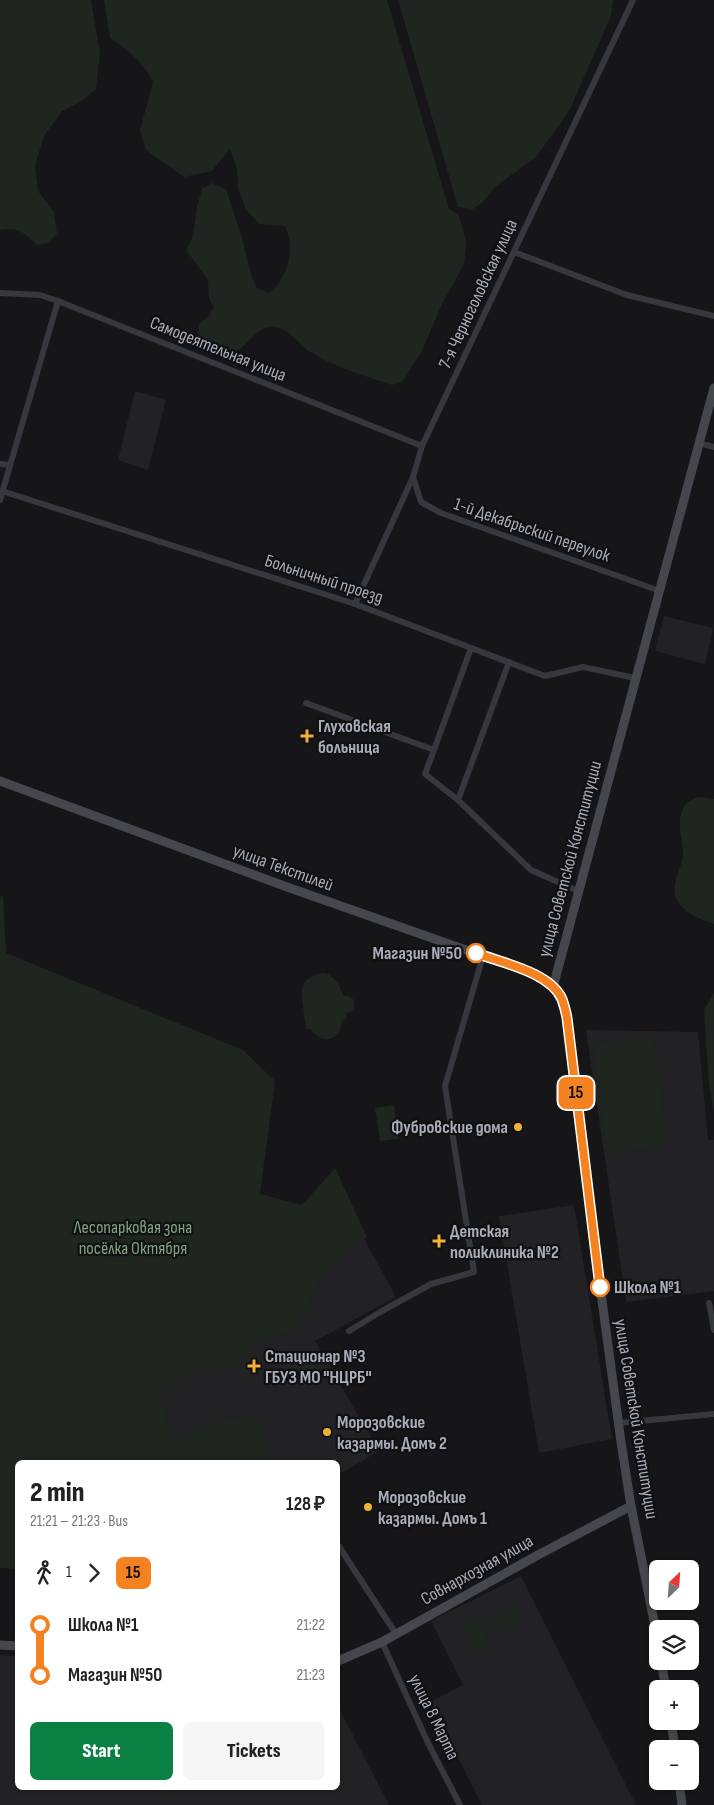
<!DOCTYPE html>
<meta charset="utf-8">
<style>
:root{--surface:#fff;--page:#f6f6f6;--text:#222;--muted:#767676;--accent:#0b8043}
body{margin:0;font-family:"Sofia Sans Condensed",sans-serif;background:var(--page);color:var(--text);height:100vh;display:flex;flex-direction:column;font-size:19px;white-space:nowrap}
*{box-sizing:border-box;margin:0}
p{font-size:16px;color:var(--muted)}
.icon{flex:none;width:28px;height:28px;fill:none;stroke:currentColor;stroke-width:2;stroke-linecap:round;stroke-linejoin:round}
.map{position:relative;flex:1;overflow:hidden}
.sheet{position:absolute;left:15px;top:1460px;width:325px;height:330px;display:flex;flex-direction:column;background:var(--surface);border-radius:8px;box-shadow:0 1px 4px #0004}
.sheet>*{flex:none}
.badge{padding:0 10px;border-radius:8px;font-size:18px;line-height:32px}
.needle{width:32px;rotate:25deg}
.controls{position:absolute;left:649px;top:1560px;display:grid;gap:10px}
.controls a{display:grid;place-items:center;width:50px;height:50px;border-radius:8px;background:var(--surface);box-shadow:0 1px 4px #0004;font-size:25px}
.map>.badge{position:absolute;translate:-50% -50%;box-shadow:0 0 0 2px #fff}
.legs{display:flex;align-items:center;gap:8px;height:55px;padding:0 15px;font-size:16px}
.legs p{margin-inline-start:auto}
.summary{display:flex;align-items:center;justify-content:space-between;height:85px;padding:0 15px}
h1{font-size:28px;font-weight:800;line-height:38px}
.button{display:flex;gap:10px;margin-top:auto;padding:10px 15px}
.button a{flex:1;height:58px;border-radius:8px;background:var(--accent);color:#fff;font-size:20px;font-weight:800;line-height:58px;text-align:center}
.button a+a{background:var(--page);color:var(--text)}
ul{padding:0 15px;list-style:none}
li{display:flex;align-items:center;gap:18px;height:50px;font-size:19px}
li i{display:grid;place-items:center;width:8px;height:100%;margin:0 6px;background:currentColor}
li i::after{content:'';width:12px;height:12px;margin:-6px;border:4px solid;border-radius:50%;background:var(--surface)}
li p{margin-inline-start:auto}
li:first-child i{background:linear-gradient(#0000 50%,currentColor 0)}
li:last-child i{background:linear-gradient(currentColor 50%,#0000 0)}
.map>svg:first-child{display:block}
.built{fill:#222225}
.green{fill:#1e261f}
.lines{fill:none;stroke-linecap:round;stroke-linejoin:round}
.street{stroke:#37383d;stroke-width:6}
.secondary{stroke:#45474d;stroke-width:9}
.line-1-casing{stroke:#fff;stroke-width:11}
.line-1{stroke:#f58220;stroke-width:8}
.poi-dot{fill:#f2b134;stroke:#111113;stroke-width:2}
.stop-1-dot{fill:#fff;stroke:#f58220;stroke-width:2.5}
.labels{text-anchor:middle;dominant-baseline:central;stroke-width:4.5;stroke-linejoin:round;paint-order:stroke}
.street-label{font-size:18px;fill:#a8adb8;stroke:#111113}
.poi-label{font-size:18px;font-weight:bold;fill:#a8adb8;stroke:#111113;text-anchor:start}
.stop-label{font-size:18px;font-weight:bold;fill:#a8adb8;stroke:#111113;text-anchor:end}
.park-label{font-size:18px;fill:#7fa381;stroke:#111113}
</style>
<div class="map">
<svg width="714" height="1805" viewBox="0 0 714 1805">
<rect width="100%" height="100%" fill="#161618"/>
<g class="built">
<polygon points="135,391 166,400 148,470 118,460"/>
<polygon points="664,616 713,628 705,664 655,651"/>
<polygon points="586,1030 698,1032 708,1140 714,1140 714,1291 626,1302"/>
<polygon points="574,1205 612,1439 539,1453 499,1216"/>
<polygon points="348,1209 396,1297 315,1341 379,1451 338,1475 338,1462 236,1462 171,1451 136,1390"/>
<polygon points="521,1576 636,1805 482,1805 430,1702 463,1685 431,1621"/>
<polygon points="0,1655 17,1656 18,1788 338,1788 338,1706 389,1805 0,1805"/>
</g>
<g class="green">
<path d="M 0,0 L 91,0 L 100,53 L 96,89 L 83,100 L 62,111 L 44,136 L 35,165 L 38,191 L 54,212 L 57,234 L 48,243 L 37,245 C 24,232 19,227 0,230 Z"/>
<path d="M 104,0 L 387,0 L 449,209 L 458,215 L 462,225 L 466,243 L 464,264 L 441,306 L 422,351 L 403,381 L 392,385 C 365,376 335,367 310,352 C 299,345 293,332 279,328 C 254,322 248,350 230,354 C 220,356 201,347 199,336 C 198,333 199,328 199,324 L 209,316 L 214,307 L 209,299 L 208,280 L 186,250 L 193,236 L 197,206 L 202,189 L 212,183 L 226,189 L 242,238 L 251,275 L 257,288 L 269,293 C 272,289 278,286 280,281 C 291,266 293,242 285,226 L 259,224 L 246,209 L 238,189 L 237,169 L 230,149 L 212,171 L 184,177 L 146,150 L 140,130 L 153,82 C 144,62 128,50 110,38 Z"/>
<polygon points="398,0 613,0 611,16 571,107 557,128 536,157 495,187 482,203 473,209 458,207"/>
<path d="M 699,797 L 714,799 L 714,924 C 700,919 683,913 676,898 C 670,884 683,867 683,853 C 683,838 676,825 682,811 C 685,802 691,800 699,797 Z"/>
<polygon points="0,896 3,897 6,953 243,1050 275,1081 260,1194 302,1205 335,1168 367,1237 349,1247 320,1275 297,1330 262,1340 223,1370 196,1367 160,1397 172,1439 217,1421 250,1417 278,1462 18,1462 17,1569 0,1568"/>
<path d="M 323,973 C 336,975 339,986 344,996 L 349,996 L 354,1000 C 355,1005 355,1008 351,1012 L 346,1013 L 347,1019 L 342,1020 C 341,1041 322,1046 311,1029 L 306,1029 L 302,998 C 303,996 302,993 302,990 C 303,979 313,975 323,973 Z"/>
<polygon points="714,993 714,1111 709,1084 704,1010"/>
<polygon points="653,1036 667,1145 607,1153 593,1044"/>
<polygon points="394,1105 399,1139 380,1141 375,1108"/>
<polygon points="516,1606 524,1622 498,1636 489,1619"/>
<polygon points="477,1618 491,1645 477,1652 463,1625"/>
</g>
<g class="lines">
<g class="street">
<polyline points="514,252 627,295 714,316"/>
<polyline points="0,293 40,295 58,301 422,446"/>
<polyline points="699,443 714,447"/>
<polyline points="0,464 10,465"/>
<polyline points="413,477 421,502 441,513 660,591"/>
<polyline points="2,491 355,604 545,676 583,667 635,678"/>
<polyline points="0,500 58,301"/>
<polyline points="355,604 413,477 422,446 633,0"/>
<polyline points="509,662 458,800 531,870 578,891"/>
<polyline points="306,703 434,750 471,648"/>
<polyline points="434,750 425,774 458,800"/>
<polyline points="709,1303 714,1330"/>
<polyline points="349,1331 382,1311 431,1284 474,1272 445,1086 483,956"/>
<polyline points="619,1423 714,1414"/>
<polyline points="338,1545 396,1634"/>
<polyline points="382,1642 428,1743 460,1805"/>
</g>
<g class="secondary">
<path d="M 0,781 L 287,887 L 517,968 C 548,979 559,986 567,1018 L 591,1218 L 621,1442 L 631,1506 L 658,1641"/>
<polyline points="553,987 714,388"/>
<polyline points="0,1645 18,1646"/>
<polyline points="338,1661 382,1642 538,1555 631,1506"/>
<polyline points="661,1661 666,1689"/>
<polyline points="671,1721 675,1749"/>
<polyline points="679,1781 682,1805"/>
</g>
</g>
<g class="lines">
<defs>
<path id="line-1" d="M 476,953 C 502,963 550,972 562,999 C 564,1005 566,1012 567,1018 L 600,1287"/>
</defs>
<use href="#line-1" class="line-1-casing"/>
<use href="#line-1" class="line-1"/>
</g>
<g class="poi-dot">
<path d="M304.5 728.5h5v5h5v5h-5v5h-5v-5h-5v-5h5z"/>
<circle cx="518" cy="1127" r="5"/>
<path d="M436.5 1233.5h5v5h5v5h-5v5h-5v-5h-5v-5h5z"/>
<path d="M251.5 1358.5h5v5h5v5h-5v5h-5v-5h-5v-5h5z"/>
<circle cx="327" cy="1432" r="5"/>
<circle cx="368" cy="1507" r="5"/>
</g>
<g class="stop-1-dot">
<circle cx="476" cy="953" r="9"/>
<circle cx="600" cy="1287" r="9"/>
</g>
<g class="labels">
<g class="street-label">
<text transform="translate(478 294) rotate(-65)">7-я Черноголовская улица</text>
<text transform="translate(218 349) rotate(22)">Самодеятельная улица</text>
<text transform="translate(532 530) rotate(19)">1-й Декабрьский переулок</text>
<text transform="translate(324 579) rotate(18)">Больничный проезд</text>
<text transform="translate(570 859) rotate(-75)">улица Советской Конституции</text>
<text transform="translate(283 868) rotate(20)">улица Текстилей</text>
<text transform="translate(636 1419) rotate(81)">улица Советской Конституции</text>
<text transform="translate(477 1570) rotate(-29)">Совнархозная улица</text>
<text transform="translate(434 1717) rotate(64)">улица 8 Марта</text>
</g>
<g class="poi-label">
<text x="318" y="726">Глуховская<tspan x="318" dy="21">больница</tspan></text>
<text x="508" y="1127" text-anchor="end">Фубровские дома</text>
<text x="450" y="1231">Детская<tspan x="450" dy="21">поликлиника №2</tspan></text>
<text x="265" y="1356">Стационар №3<tspan x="265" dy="21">ГБУЗ МО "НЦРБ"</tspan></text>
<text x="337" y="1422">Морозовские<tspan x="337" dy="21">казармы. Домъ 2</tspan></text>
<text x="378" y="1497">Морозовские<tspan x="378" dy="21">казармы. Домъ 1</tspan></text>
</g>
<g class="stop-label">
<text x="462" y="953">Магазин №50</text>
<text x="614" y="1287" text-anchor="start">Школа №1</text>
</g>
<g class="park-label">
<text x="133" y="1227">Лесопарковая зона<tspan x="133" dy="21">посёлка Октября</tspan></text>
</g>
</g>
</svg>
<div class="controls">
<a><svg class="needle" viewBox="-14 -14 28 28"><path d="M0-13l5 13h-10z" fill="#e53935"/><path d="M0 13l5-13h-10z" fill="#767676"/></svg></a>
<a><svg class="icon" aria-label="layers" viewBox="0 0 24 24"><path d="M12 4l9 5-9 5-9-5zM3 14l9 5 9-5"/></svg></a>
<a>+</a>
<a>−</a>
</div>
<b class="badge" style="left:576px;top:1093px;background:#f58220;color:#111">15</b>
<section class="sheet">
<div class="summary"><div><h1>2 min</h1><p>21:21 – 21:23 · Bus</p></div><b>128 ₽</b></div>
<div class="legs"><svg class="icon" aria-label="walk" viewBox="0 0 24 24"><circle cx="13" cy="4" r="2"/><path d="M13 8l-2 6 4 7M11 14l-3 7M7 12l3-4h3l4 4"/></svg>1<svg class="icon" aria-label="forward" viewBox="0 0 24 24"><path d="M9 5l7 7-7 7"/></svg><b class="badge" style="background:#f58220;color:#111">15</b></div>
<ul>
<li><i style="color:#f58220"></i><b>Школа №1</b><p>21:22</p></li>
<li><i style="color:#f58220"></i><b>Магазин №50</b><p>21:23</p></li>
</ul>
<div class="button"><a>Start</a><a>Tickets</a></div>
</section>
</div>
